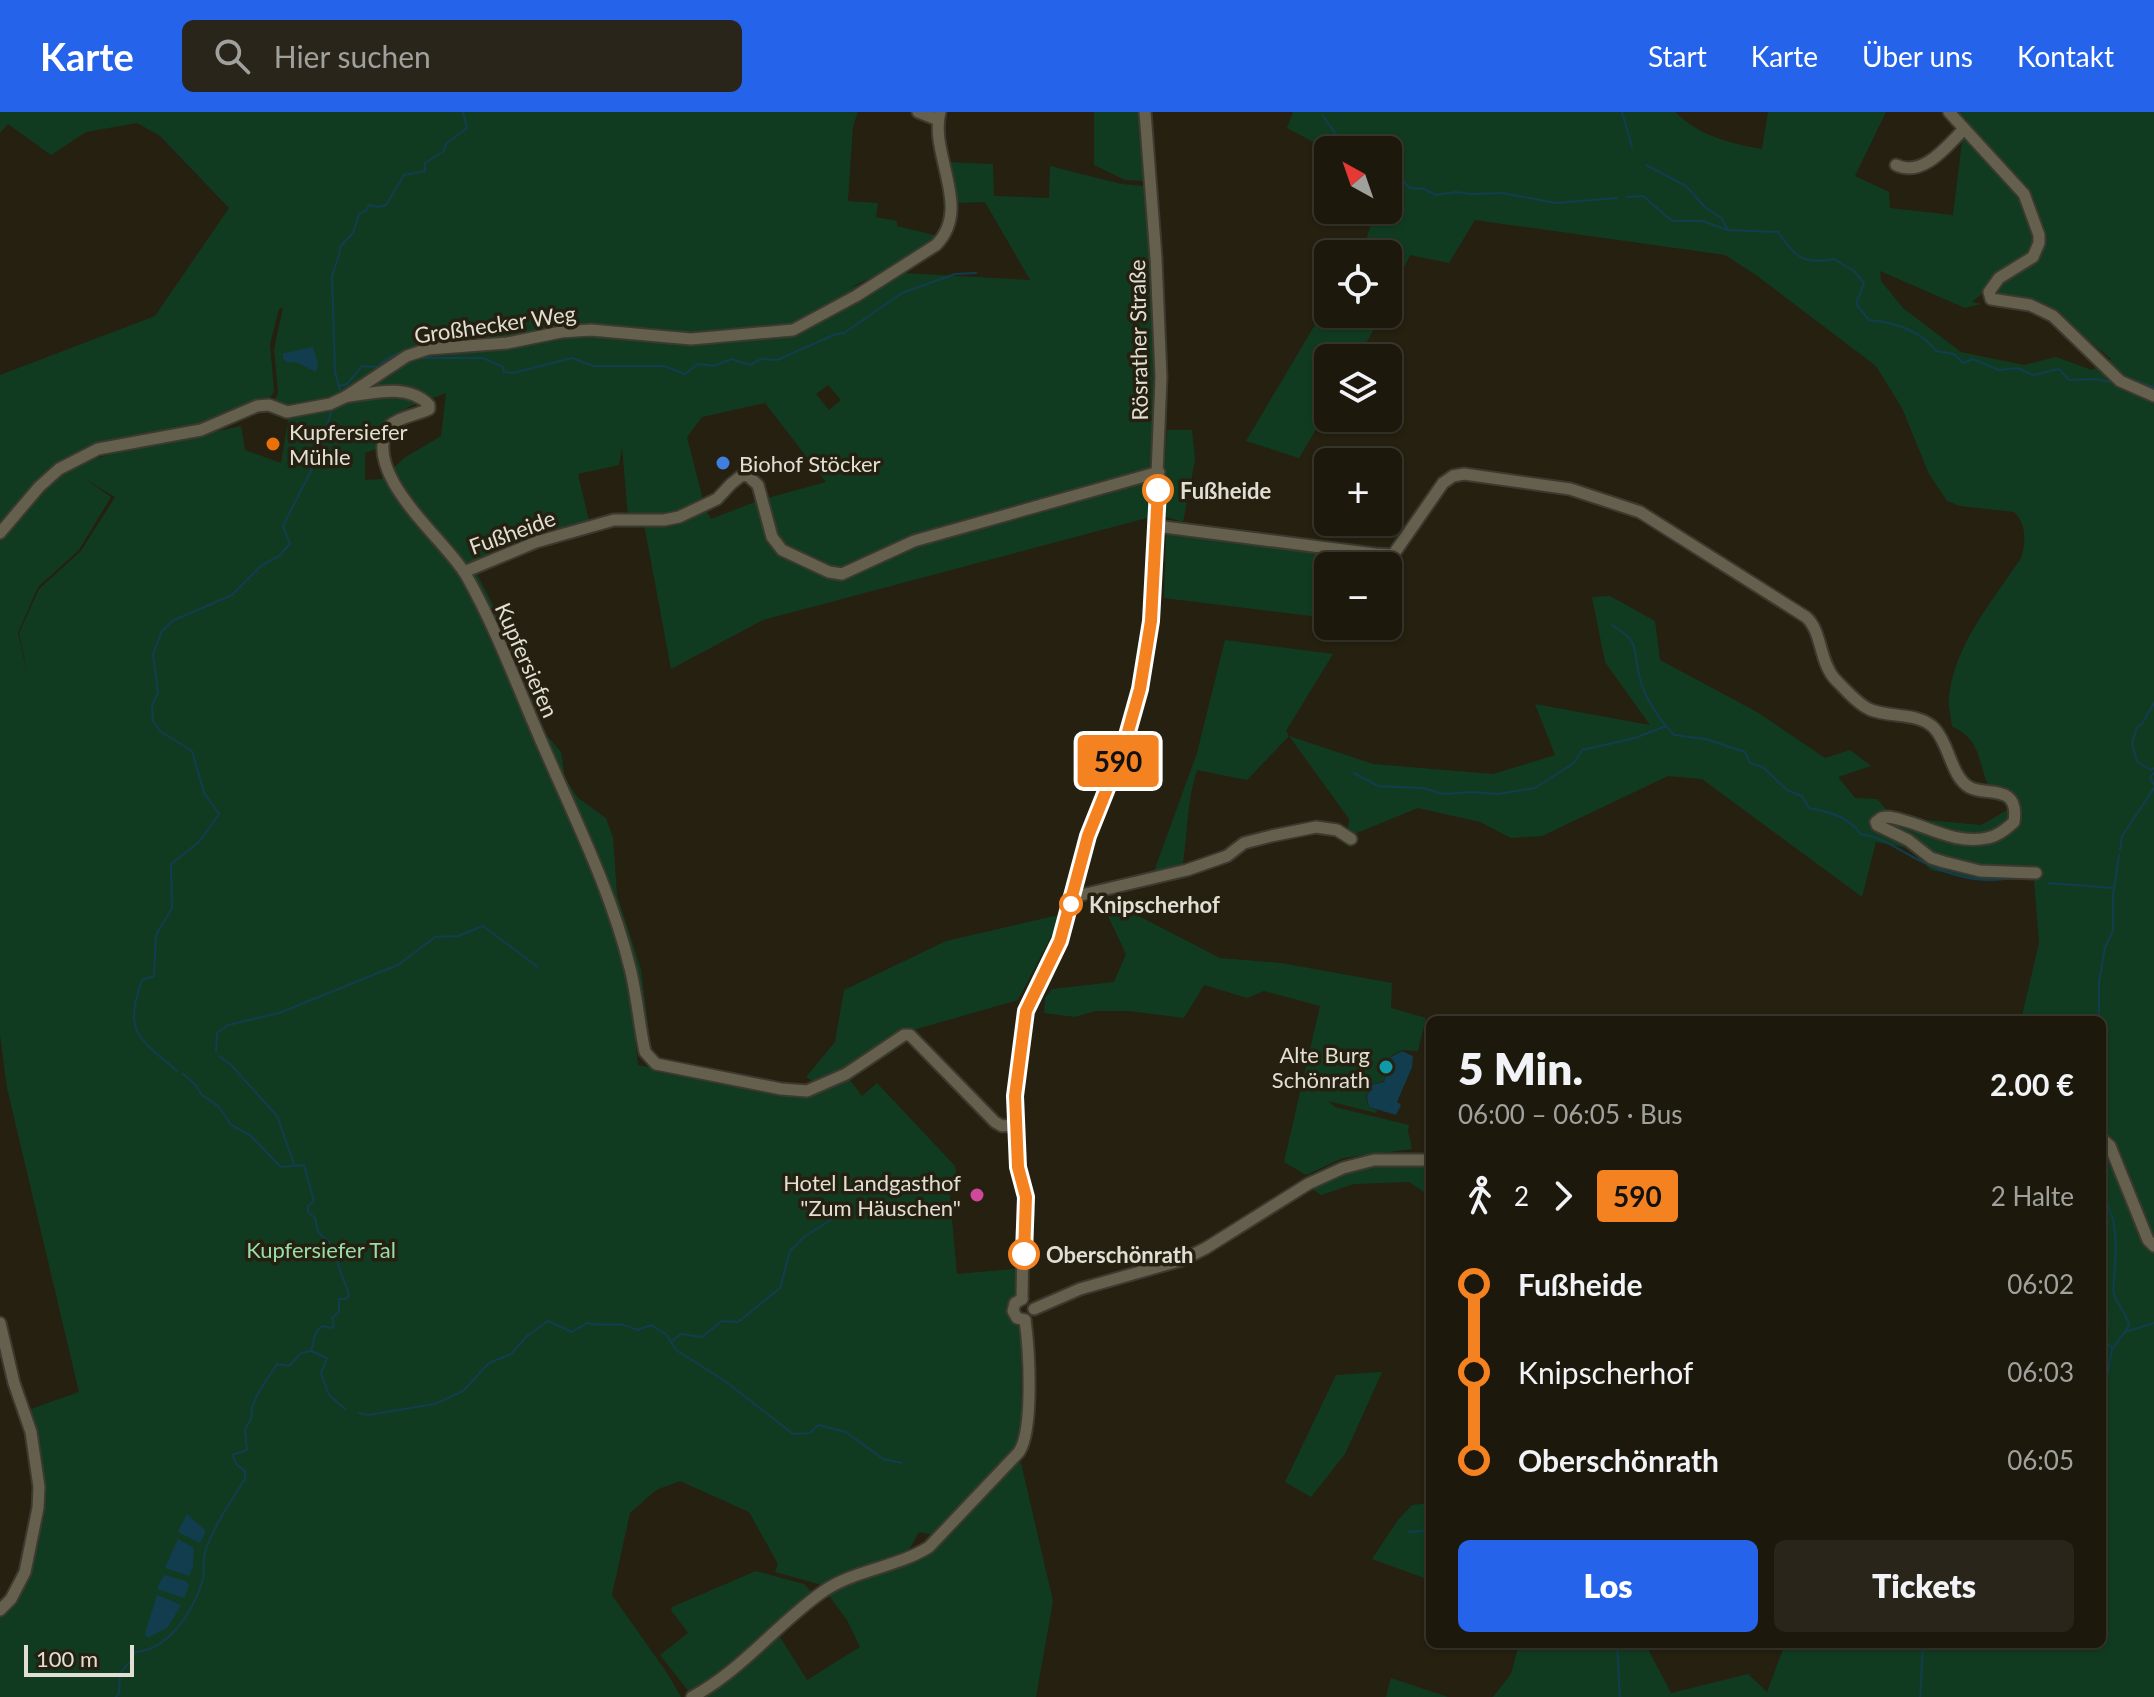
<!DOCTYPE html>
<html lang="de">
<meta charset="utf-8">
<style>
:root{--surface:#1c180c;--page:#29251a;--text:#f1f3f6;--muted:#a0a09d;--line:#3a372d;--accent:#2563eb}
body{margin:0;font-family:Lato,sans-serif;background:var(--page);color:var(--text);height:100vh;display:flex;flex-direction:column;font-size:30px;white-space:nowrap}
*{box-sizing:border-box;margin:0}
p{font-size:26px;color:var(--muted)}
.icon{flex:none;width:44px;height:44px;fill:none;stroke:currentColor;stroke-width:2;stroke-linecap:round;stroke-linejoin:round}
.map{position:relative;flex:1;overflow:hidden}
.side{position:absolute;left:1426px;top:904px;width:680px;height:632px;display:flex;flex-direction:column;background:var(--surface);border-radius:12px;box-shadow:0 2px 6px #0004,0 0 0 2px var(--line)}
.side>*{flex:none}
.badge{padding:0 16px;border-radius:6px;font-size:28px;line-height:52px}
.needle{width:52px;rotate:320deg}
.controls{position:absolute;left:1314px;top:24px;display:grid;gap:16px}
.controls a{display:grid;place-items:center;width:88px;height:88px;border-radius:12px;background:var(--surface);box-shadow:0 2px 6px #0004,0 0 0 2px var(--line);font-size:40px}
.scale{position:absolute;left:24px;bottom:20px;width:110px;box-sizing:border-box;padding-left:8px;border:4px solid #e1dfd4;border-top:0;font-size:22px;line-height:28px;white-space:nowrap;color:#e1dfd4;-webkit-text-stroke:6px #252010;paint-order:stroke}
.map>.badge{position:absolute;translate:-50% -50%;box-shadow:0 0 0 4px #fff}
.legs{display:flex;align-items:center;gap:12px;height:88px;padding:0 32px;font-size:26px}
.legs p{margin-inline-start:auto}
.headline{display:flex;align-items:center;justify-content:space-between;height:136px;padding:0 32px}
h1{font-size:44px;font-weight:800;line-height:60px}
.button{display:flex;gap:16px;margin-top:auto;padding:16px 32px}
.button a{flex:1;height:92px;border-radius:12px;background:var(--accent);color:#fff;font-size:32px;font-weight:800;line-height:92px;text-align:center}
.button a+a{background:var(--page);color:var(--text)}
ul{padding:0 32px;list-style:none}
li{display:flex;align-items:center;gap:28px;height:88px;font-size:30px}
li i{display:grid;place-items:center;width:12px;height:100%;margin:0 10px;background:currentColor}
li i::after{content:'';width:20px;height:20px;margin:-10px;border:6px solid;border-radius:50%;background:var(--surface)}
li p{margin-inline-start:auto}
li:first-child i{background:linear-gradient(#0000 50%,currentColor 0)}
li:last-child i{background:linear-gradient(currentColor 50%,#0000 0)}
header{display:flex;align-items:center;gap:48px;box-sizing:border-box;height:112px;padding:0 40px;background:var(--accent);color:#fff}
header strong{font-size:38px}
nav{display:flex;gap:44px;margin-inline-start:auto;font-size:28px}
.search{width:560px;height:72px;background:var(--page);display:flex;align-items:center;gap:20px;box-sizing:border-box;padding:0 28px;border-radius:12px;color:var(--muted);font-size:30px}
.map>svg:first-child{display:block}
.green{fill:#113b21;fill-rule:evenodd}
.water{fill:#113d4e}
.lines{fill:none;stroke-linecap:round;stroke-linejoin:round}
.stream{stroke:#113d4e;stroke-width:2}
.minor-casing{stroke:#3c392f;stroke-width:15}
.minor{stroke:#65604d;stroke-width:11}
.line-1-casing{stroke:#fff;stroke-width:18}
.line-1{stroke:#f58220;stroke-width:12}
.food-dot{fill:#e8710a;stroke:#252010;stroke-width:3}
.shop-dot{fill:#3f7fe0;stroke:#252010;stroke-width:3}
.stop-1-dot{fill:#fff;stroke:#f58220;stroke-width:4}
.culture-dot{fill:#0f9aa8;stroke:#252010;stroke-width:3}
.hotel-dot{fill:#d1479c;stroke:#252010;stroke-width:3}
.labels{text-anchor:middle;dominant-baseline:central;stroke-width:7;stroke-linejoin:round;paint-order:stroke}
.street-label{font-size:22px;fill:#e1dfd4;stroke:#252010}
.poi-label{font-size:22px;fill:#e1dfd4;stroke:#252010;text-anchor:start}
.stop-label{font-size:22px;font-weight:bold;fill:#e1dfd4;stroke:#252010;text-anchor:start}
.park-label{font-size:22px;fill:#97dcaa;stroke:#252010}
</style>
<header>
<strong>Karte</strong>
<div class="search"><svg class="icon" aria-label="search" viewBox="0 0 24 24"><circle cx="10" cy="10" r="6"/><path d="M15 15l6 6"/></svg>Hier suchen</div>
<nav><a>Start</a><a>Karte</a><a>Über uns</a><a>Kontakt</a></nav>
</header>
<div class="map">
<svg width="2154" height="1585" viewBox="0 0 2154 1585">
<rect width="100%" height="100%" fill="#252010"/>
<g class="green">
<path d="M 0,0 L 858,0 L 853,14 L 848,89 L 878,91 L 876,105 L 897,109 L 897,114 L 938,124 L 902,152 L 851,175 L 903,161 L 1030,168 L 985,90 L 955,91 L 947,50 L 993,52 L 994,84 L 1049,86 L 1050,54 L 1121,72 L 1144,74 L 1147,77 L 1155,204 L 1151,205 L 1151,208 L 1156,209 L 1157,262 L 1152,267 L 1158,269 L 1154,356 L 913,427 L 838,460 L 777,429 L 764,387 L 826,370 L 765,291 L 702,305 L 687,325 L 704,392 L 669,406 L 628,404 L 622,335 L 619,353 L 578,362 L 590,413 L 469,455 L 478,497 L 611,805 L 628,860 L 638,953 L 787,981 L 847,964 L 862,984 L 877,971 L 955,1054 L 958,1073 L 949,1075 L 957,1162 L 1014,1157 L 1019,1160 L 1017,1183 L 1010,1193 L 1021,1218 L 1021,1325 L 1015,1339 L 938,1424 L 919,1420 L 905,1445 L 825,1474 L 775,1460 L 778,1452 L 749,1400 L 680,1369 L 656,1378 L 630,1401 L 612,1483 L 667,1561 L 681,1585 L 0,1585 L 0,1503 L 24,1475 L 31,1462 L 44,1377 L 41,1345 L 28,1298 L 79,1280 L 7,976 L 0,923 L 0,423 L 66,358 L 69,359 L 97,346 L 123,339 L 241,314 L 245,338 L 281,351 L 289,303 L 293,297 L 273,292 L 278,281 L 274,237 L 283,196 L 279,197 L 270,232 L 274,279 L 268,290 L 205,312 L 72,344 L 0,415 L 0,263 L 155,204 L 229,96 L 160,24 L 137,11 L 86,20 L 51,43 L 8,12 L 0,21 ZM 303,238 L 316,260 L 283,241 ZM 828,273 L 841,288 L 829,298 L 816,282 ZM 446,281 L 441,324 L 404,346 L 382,367 L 365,368 L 365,341 L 379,336 C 389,294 409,296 446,281 ZM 85,367 L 115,385 L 81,439 L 39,477 L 19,521 L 28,566 L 18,521 L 38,475 L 79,438 L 111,385 Z"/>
<polygon points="1094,0 1141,0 1147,69 1125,68 1094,53"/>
<path d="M 1293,0 L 1675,0 C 1700,24 1728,31 1762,37 L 1768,0 L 1886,0 L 1855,64 L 1889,80 L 1890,96 L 1953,103 L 1963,22 L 2021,86 L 2035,132 L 2026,145 L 1972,190 L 1982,192 L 1965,196 L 1880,159 L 1881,169 L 1903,196 L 1961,240 L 2024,253 L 2056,245 L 2092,258 L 2111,247 L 2055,200 L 2001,184 L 1995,178 L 2002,170 L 2033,152 L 2045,133 L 2028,81 L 1968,16 L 1966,6 L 1960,7 L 1954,0 L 2154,0 L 2154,1585 L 1493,1585 L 1511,1562 L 1519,1532 L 1654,1532 L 1649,1539 L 1671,1581 L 1748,1562 L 1767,1580 L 1785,1532 L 2102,1532 L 2102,908 L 2021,908 L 2039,831 L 2034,768 L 1980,768 L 1931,758 L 1908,736 L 1876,730 L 1862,785 L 1702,667 L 1668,664 L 1542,724 L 1511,726 L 1480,710 L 1418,696 L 1347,725 L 1349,707 L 1289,624 L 1247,668 L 1197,658 C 1186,690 1188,724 1182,757 L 1152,765 L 1197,641 L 1225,528 L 1333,542 L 1286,619 L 1289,624 L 1373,652 L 1493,662 L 1555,643 L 1535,592 L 1650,613 L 1605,550 L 1592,485 L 1610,484 L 1655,509 L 1660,548 L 1757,600 L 1825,646 L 1850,638 L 1871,654 L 1838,665 L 1855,686 L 1877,687 L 1893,705 L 1981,713 L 2013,695 C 2007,690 1997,685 1992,679 C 1978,661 1984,626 1952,615 C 1951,605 1948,594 1949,584 C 1956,530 1992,490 2021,446 C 2026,431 2027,412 2014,400 L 1960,394 L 1947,389 L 1929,362 L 1902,296 L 1876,254 L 1756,163 L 1725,143 L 1475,108 L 1449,151 L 1410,143 L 1388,189 L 1388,142 L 1361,142 L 1376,98 L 1388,98 L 1388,38 L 1328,38 L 1287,16 Z"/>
<polygon points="1328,191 1328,202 1382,202 1358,246 1328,246 1328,297 1299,346 1246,329"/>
<polygon points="1167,318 1192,318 1195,348 1183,410 1162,404"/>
<polygon points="1155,364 1154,408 1148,410 1147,406 763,508 671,557 644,412 705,396 711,407 760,388 769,425 837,465 902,436"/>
<polygon points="1177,418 1374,445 1387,449 1384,454 1328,454 1328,506 1164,486 1166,421"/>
<polygon points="476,460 512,529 544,620 561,640 565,666 578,686 606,706 613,726 617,783 641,857 649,921 645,921 633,857 470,463"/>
<polygon points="1098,783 1220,846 1281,851 1392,871 1391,896 1426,906 1418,939 1402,938 1391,944 1384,969 1371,973 1366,987 1369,995 1377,998 1376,1001 1328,989 1335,995 1409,1013 1408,1019 1412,1037 1343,1046 1306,1063 1284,1050 1320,894 1264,879 1247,886 1204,873 1184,906 1129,899 1095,899 1075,905 1044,901 1045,886 1052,877 1114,870 1126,842"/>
<polygon points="1063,802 1018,888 906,920 818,972 806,965 835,930 844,878 946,829"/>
<polygon points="1393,1049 1430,1051 1430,1084 1409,1070 1354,1072 1321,1083 1311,1076 1351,1056"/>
<polygon points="1382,1260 1345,1342 1311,1385 1285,1370 1336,1263"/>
<polygon points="1017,1350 1021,1351 1053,1489 1036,1585 697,1585 778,1522 807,1568 860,1535 847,1508 827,1481 917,1445"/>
<polygon points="1430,1391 1430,1468 1372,1447 1398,1408 1412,1393"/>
<polygon points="756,1459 804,1472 813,1481 724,1560 689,1580 660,1543 688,1521 671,1498 672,1495"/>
<polygon points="1391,1566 1448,1585 1386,1585"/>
</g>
<g class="water">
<polygon points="313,235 318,253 316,260 296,250 286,250 283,246 283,241"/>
<polygon points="1402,939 1413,944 1412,955 1397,990 1401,993 1396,1003 1369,995 1367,986 1371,973 1384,970 1391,945"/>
<polygon points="187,1402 206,1419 200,1431 178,1420"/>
<polygon points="178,1427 194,1436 193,1454 189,1464 165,1456"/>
<polygon points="164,1463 186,1469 189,1474 184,1486 157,1477"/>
<polygon points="157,1483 181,1493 168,1515 148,1526 145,1522"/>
</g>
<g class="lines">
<g class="stream">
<polyline points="1622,0 1632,35"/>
<polyline points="1323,4 1335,21 1362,38"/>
<path d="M 1646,53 L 1686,74 L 1705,95 L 1721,106 L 1728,118 L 1778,120 C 1795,145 1803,153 1834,147 L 1854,159 L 1864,171 L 1856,192 L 1869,208 C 1893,210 1922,219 1936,239 L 1954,242 L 1963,251 L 1973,247 L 1999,258 L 2017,256 L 2033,263 L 2059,257 L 2069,268 L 2096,267 L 2110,270"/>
<polyline points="1388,56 1410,76 1424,77 1436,83 1456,80 1471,82 1502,81 1556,91 1617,86"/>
<polyline points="1627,85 1643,84 1672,109 1703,109 1727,118"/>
<polyline points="421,246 483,246 503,255 504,260 513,261 572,246 594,254 664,254 685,262 698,252 714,254 731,247 750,253 761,247 777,248 836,222 844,221 902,181 955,162 976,161"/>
<polyline points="2123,264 2154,275"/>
<polyline points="339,274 347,272 362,254 378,255 386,247 410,236"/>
<polyline points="340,278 335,260 332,164 339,143 340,135 353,121 359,102 366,99 369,93 379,95 386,93 404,63 425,59 425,51 443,40 446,32 467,16 463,0"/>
<path d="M 1612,513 C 1642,531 1632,537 1640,567 C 1644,583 1655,600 1665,613"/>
<polyline points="2154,591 2142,612 2137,615 2132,631 2137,650 2151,658 2154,656"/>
<path d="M 1354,661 L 1378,674 L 1423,676 L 1443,682 L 1472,680 L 1498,682 L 1535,676 L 1574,651 L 1582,638 L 1635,626 L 1666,614 L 1674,623 L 1706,627 L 1745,640 L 1750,651 L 1763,655 L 1787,678 L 1802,684 L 1809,696 C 1830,700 1847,704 1861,722 C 1882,725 1895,736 1913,745 C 1944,762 1977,773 2012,766"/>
<polyline points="2154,661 2150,665 2154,673"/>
<polyline points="2120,738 2122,724 2154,676"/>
<polyline points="2048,771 2113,776"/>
<polyline points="2099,908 2099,870 2105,835 2113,819 2113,784 2119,743"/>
<polyline points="216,940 217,921 228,913 279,901 398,853 435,825 458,824 483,814 538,855"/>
<polyline points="219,944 231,953 277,1004 294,1052"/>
<path d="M 177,959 C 139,926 123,921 142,868 L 154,864 L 156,823 L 172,796 L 171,752 L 199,730 L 219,702 L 204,681 L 192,639 L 160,619 L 153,609 L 152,593 L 158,581 L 153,542 L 162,519 L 172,509 L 232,483 L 262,453 L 279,444 L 290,432 L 283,414 L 319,343 L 331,300"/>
<path d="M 2102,1084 C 2122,1111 2115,1148 2113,1179 C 2116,1193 2127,1200 2129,1214 L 2113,1236 L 2102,1228"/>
<polyline points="2102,1094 2106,1101 2103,1113 2107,1118 2102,1127 2105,1137 2102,1149"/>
<polyline points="2102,1185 2108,1209 2102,1219"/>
<polyline points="2125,1220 2154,1211"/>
<polyline points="672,1229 681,1222 702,1225 722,1209 738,1210 780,1176 790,1139 804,1125 834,1106"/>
<polyline points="311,1239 327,1246 321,1261 329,1283 345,1297"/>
<polyline points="2102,1294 2112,1237"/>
<path d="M 359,1301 L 368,1303 L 435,1292 L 463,1279 L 489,1251 L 511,1242 L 527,1224 L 548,1209 L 572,1220 L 587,1211 C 609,1216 616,1207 637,1218 L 651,1213 L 667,1223 L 676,1238 L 725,1269 L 793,1322 L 810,1321 L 818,1313 L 846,1320 L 883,1347 L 902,1351"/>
<polyline points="1409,1420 1430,1418"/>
<polyline points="1617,1532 1620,1585"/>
<path d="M 116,1585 L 119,1582 L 120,1561 L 132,1548 L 135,1540 C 170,1538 194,1497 203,1467 C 205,1457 202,1448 206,1437 C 215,1412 231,1389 245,1367 L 245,1359 L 237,1353 L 232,1343 L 247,1338 L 245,1317 L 252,1305 C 248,1291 269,1265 277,1252 L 289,1254 L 301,1241 L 311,1239 C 316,1227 310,1226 322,1214 L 331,1216 L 334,1214 L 332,1206 L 339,1200 L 339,1187 L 346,1187 L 349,1183 C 345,1169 338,1158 337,1144 L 332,1140 L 329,1130 L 318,1120 L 315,1106 L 308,1100 L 308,1094 L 314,1089 L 304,1053 L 281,1055 L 250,1023 L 231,1013 L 219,995 L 201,982 L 195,972 L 183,962"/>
<polyline points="1920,1585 1923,1532"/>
</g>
<defs>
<g id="minor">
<polyline points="918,0 938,8"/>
<polyline points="1949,0 2024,82 2039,123 2039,131 2033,145 1999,166 1989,180 1991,187 2030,193 2053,204 2120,269 2154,284"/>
<path d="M 1896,53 C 1923,66 1947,34 1964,17"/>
<path d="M 345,285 C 372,281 408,271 429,293 L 429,297 C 415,304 400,304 388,315 C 361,363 445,427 466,463 C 495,514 516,571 539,624 C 572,701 610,775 630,856 C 637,883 639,913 645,940 L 656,952 L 781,977 L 807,979 L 846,962 L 904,923 L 910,923 L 995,1010 L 1002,1014 L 1015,1013"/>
<path d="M 1156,414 L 1375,442 L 1393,443 L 1443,371 L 1453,364 L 1464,362 L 1570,377 L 1640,400 L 1806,505 C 1822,519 1819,548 1834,566 C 1844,576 1858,593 1871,598 C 1891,606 1920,600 1935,617 C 1950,634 1951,664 1969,675 C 1985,685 2020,670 2014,710 C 2006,717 1998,724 1987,726 C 1952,734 1921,709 1888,705 C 1881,705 1881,706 1876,710 L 1877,713 L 1908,728 L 1931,746 L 1944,750 L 1980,759 L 2036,761"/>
<path d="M 0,421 L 39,375 L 59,357 L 98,337 L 201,318 L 257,294 L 269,293 L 287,300 L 330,292 L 345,285 L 407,244 L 428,237 L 507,231 L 561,220 L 591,218 L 691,227 L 793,218 L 856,184 L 936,133 C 973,96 929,43 940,0"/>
<polyline points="464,460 536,430 614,408 664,408 679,405 717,387 731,372 741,364 747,363 758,373 772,425 782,438 829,460 842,462 914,429 1159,360"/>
<polyline points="1073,785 1187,758 1227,744 1244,731 1271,724 1316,715 1337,718 1351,727"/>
<polyline points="2102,1027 2110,1034 2148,1128 2154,1134"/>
<polyline points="1022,1187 1023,1120 1027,1103 1026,1085 1019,1064 1015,984 1026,899 1060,829 1088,724 1124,634 1140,577 1151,509 1161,265 1156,146 1145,0"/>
<polyline points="1022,1187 1015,1191 1013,1199 1017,1206 1025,1208"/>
<polyline points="1034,1197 1080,1177 1182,1148 1206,1136 1308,1072 1343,1056 1374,1048 1430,1048"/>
<polyline points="0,1211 14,1271 31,1320 39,1375 38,1396 25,1460 11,1487 0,1498"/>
<path d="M 692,1585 C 741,1559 776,1513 821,1481 C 852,1458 896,1456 929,1435 L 1019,1340 C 1034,1317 1029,1236 1025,1208"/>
</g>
</defs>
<use href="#minor" class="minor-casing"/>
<use href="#minor" class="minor"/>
</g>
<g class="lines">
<defs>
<polyline id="line-1" points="1024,1142 1026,1085 1018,1055 1015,984 1026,899 1060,829 1088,724 1124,634 1140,577 1151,509 1158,378"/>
</defs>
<use href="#line-1" class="line-1-casing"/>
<use href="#line-1" class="line-1"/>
</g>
<circle class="food-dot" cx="273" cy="332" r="8"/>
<circle class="shop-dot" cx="723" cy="351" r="8"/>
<g class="stop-1-dot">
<circle cx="1158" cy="378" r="14"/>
<circle cx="1071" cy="792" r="10"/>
<circle cx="1024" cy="1142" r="14"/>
</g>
<circle class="culture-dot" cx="1386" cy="955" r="8"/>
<circle class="hotel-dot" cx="977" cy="1083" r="8"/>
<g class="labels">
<g class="street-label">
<text transform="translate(495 212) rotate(-8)">Großhecker Weg</text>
<text transform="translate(1138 228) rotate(-91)">Rösrather Straße</text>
<text transform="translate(512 420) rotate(-20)">Fußheide</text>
<text transform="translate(527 548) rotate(66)">Kupfersiefen</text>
</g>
<g class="poi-label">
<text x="289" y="319">Kupfersiefer<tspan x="289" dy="25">Mühle</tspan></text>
<text x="739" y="351">Biohof Stöcker</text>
<text x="1370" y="942" text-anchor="end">Alte Burg<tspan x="1370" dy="25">Schönrath</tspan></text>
<text x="961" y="1070" text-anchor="end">Hotel Landgasthof<tspan x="961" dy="25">"Zum Häuschen"</tspan></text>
</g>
<g class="stop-label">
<text x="1180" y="378">Fußheide</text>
<text x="1089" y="792">Knipscherhof</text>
<text x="1046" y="1142">Oberschönrath</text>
</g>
<g class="park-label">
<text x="321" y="1137">Kupfersiefer Tal</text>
</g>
</g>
</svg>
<div class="controls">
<a><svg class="needle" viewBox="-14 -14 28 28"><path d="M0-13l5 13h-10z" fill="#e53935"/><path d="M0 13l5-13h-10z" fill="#a0a09d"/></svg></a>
<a><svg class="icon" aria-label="locate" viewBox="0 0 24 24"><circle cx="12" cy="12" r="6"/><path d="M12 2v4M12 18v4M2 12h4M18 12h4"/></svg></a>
<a><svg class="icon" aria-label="layers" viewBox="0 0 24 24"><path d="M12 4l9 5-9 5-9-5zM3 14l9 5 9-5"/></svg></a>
<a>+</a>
<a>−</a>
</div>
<div class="scale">100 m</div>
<b class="badge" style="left:1118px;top:649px;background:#f58220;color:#111">590</b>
<section class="side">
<div class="headline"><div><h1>5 Min.</h1><p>06:00 – 06:05 · Bus</p></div><b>2.00 €</b></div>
<div class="legs"><svg class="icon" aria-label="walk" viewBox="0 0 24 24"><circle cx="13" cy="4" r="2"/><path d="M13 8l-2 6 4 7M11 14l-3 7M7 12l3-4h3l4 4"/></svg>2<svg class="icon" aria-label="forward" viewBox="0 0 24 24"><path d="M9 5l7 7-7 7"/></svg><b class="badge" style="background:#f58220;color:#111">590</b><p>2 Halte</p></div>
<ul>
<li><i style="color:#f58220"></i><b>Fußheide</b><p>06:02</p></li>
<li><i style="color:#f58220"></i><span>Knipscherhof</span><p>06:03</p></li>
<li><i style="color:#f58220"></i><b>Oberschönrath</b><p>06:05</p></li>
</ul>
<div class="button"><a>Los</a><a>Tickets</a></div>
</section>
</div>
